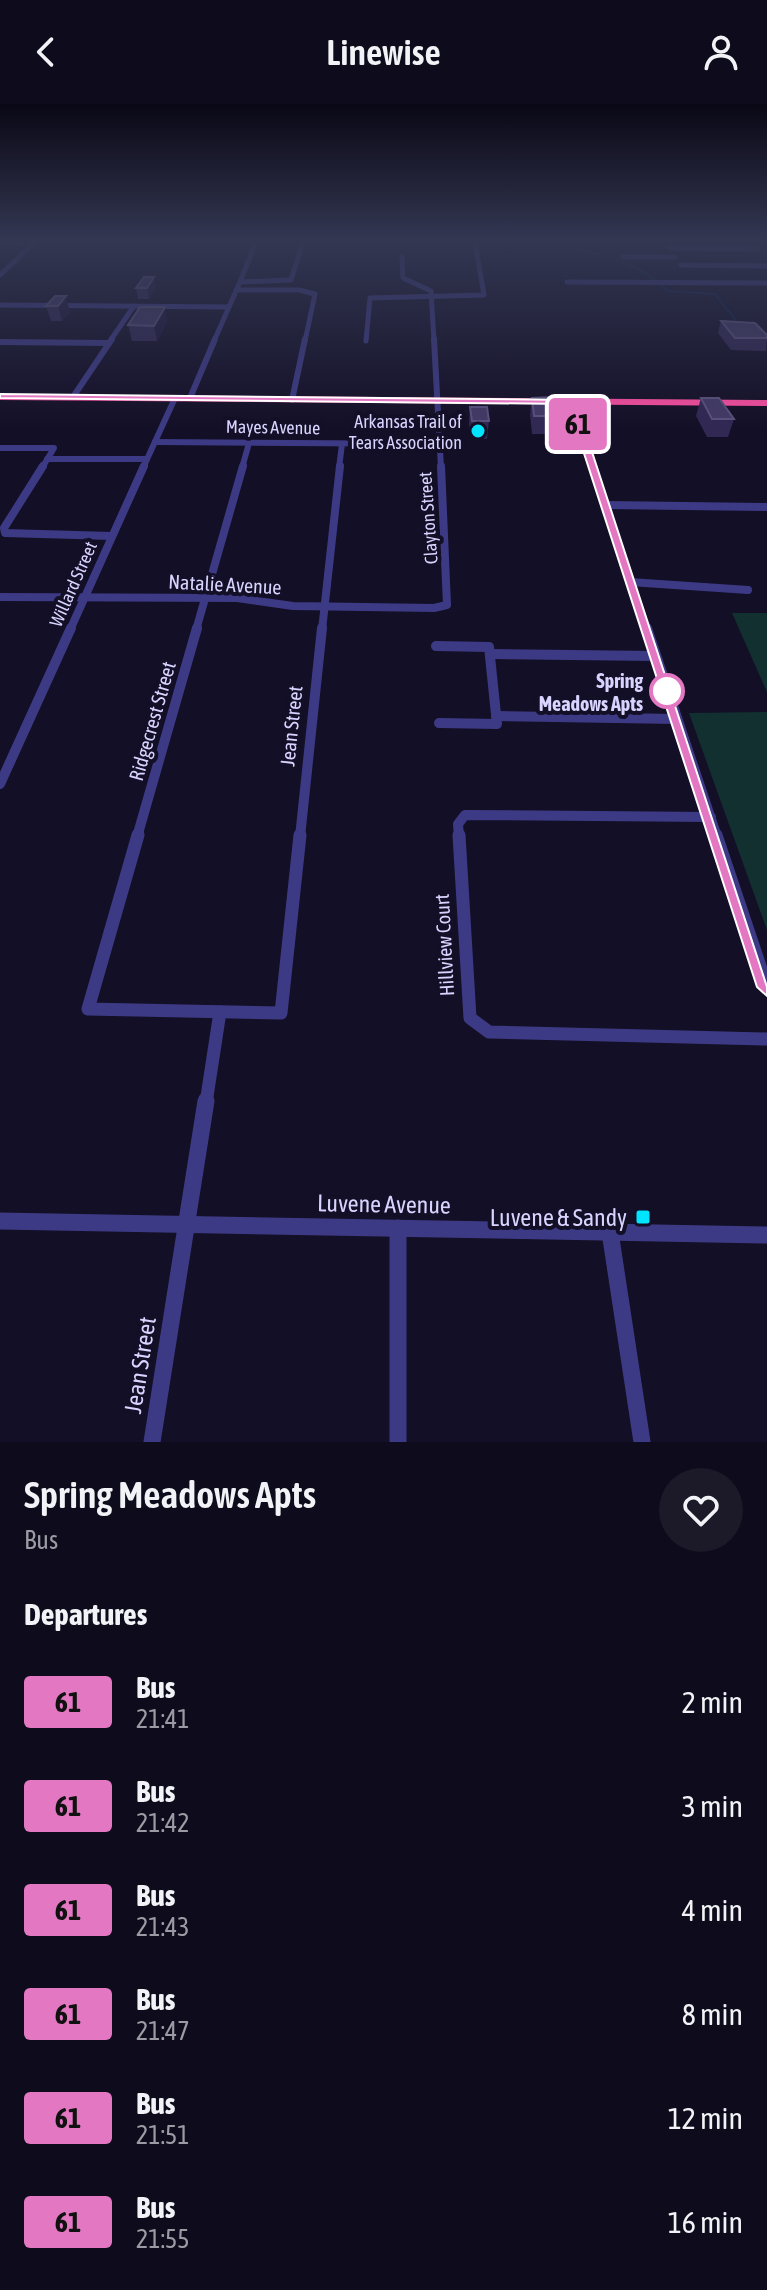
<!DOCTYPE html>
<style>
:root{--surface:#0e0b1c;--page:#1c1929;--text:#f1f3f6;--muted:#9b9ba3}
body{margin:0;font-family:"Asap Condensed",sans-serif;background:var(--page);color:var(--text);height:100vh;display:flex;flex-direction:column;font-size:30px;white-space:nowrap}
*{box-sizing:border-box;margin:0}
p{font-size:26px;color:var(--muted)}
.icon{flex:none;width:44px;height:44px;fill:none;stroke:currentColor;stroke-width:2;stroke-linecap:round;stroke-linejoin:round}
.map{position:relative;height:1338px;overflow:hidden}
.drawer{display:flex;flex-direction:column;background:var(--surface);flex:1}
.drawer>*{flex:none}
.badge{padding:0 16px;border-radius:6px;font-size:28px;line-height:52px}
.map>.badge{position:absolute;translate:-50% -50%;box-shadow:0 0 0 4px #fff}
h2{padding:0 24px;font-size:30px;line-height:72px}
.round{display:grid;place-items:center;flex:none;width:84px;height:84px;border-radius:42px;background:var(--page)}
.summary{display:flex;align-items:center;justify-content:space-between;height:136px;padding:0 24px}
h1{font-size:38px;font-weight:600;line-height:60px}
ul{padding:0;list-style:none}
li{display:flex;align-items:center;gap:24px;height:104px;padding:0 24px}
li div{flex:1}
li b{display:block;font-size:30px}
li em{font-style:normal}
li .badge{min-width:88px;font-weight:700;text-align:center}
header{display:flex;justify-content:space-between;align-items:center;height:104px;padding:0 24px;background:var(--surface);font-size:36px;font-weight:600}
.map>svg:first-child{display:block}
.green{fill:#12302f}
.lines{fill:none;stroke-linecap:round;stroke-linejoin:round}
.stream{stroke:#0c2248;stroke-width:2}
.minor-far5{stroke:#3d3a85;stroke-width:5}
.minor-far4{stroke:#3d3a85;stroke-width:6}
.minor-far3{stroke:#3d3a85;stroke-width:8}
.minor-far2{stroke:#3d3a85;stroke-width:10}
.minor-far1{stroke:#3d3a85;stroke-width:13}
.minor{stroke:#3d3a85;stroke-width:17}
.highway{fill:#ff4fa3;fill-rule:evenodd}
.wall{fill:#312854}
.shaded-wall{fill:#1d163a}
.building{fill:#433a66;stroke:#5a527e;stroke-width:2}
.line{fill:#e377c2;stroke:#fff;stroke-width:2}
.poi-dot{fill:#00e5ff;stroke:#130f26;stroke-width:3}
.stop-dot{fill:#fff;stroke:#e377c2;stroke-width:4}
.labels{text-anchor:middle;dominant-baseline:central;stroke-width:8;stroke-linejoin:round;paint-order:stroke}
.far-poi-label{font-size:18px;fill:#d9d4ff;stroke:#130f26;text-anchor:end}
.far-street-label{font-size:18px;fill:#d9d4ff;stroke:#130f26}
.street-label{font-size:20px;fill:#d9d4ff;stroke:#130f26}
.stop-label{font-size:20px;font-weight:bold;fill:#d9d4ff;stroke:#130f26;text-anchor:end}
.near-street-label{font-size:24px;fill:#d9d4ff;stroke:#130f26}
.near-poi-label{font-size:24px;fill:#d9d4ff;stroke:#130f26;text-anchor:end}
</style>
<header><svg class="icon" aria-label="back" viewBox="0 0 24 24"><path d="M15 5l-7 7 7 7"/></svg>Linewise<svg class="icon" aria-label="person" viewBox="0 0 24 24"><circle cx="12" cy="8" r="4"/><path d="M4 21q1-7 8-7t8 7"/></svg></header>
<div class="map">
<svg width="767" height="1338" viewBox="0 0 767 1338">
<rect width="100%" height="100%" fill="#130f26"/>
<g class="green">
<polygon points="732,509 767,509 767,588"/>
<polygon points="767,608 767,826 689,609"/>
</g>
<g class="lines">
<path class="stream" d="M 548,138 C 592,149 635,154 668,187 L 715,190 L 738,219"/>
<g class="minor-far5">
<polyline points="0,138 34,139"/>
<polyline points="669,144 757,145"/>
<polyline points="402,152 403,174 431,187 434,237"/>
<polyline points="623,153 675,153"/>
<polyline points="681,161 767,162"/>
<polyline points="0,171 35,138"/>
<polyline points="240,178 256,138"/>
<polyline points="567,178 767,179"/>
<polyline points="236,186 299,186 315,190 305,237"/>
<polyline points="0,201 229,203"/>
<polyline points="110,237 134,202"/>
<polyline points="214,237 240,178 291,176 303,138"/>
<polyline points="366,237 370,194 484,191 475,138"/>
</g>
<g class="minor-far4">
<polyline points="434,235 441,364"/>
<polyline points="0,238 109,239"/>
<polyline points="73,293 112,235"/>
<polyline points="190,294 215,235"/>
<polyline points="292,296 305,235"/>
<polyline points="571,298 593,364"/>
<polyline points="155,338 440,340"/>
<polyline points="0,344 54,344 42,364"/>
<polyline points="47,355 147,355"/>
<polyline points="143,364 175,294"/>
<polyline points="242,364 249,339"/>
<polyline points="339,364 342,340"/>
</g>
<g class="minor-far3">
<polyline points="43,362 4,424 5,429 112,432"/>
<polyline points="592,362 647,526"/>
<polyline points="605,401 767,403"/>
<polyline points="630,478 748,486"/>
<polyline points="0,493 237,494 293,502 434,504 447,501 441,362"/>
<polyline points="70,526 144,362"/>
<polyline points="196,526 243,362"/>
<polyline points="322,526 340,362"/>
</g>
<g class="minor-far2">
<polyline points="647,524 717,733"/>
<polyline points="436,542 489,543 497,620 439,619"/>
<polyline points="490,550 655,552"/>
<polyline points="496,612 677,615"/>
<polyline points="0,680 71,524"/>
<polyline points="137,733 197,524"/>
<polyline points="300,733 322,524"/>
<polyline points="459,733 458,720 465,711 711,713"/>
</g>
<g class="minor-far1">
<polyline points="138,731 88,905 281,909 300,731"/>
<polyline points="459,731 470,914 489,928 767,935"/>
<polyline points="716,731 767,883"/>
<polyline points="206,999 220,908"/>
</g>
<g class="minor">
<polyline points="0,1117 767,1131"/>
<polyline points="398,1124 398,1338"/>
<polyline points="610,1128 642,1338"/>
<polyline points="152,1338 206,997"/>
</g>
<polygon class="highway" points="0,290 767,296 767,302 0,296"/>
</g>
<g class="wall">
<polygon points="136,184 156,184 149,195 138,195"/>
<polygon points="55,192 70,208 62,217 51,217 46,202"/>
<polygon points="721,217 767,231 766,247 731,246 718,229"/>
<polygon points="167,218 157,237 132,237 128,221"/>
<polygon points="532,294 560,312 557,330 532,330 530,311"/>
<polygon points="701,294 734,315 728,333 707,333 696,312"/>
<polygon points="470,303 489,317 487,335 471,334 469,320"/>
</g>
<g class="shaded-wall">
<polygon points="154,173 156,184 149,195 147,184"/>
<polygon points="66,192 70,208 62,217 58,202"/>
<polygon points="165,203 167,218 157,237 154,222"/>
</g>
<g class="building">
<polygon points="144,173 154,173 147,184 136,184"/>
<polygon points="55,192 66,192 58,202 46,202"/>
<polygon points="140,203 165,203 154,222 128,221"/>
<polygon points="721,217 755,219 767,231 767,234 735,234"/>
<polygon points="554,293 560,312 534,312 532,294"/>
<polygon points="701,294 719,294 734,315 712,315"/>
<polygon points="470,303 487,303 489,317 472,317"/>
</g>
<linearGradient id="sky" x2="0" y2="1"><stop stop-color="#0a0815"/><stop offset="0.42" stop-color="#333752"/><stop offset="1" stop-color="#333752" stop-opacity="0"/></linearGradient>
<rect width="767" height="325" fill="url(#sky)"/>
<polygon class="line" points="0,290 575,296 767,883 767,892 757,883 568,300 0,294"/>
<g class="poi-dot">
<circle cx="478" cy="327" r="8"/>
<rect x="635" y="1105" width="16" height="16" rx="4"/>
</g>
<circle class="stop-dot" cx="667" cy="587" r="16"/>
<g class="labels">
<g class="far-poi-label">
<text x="462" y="317">Arkansas Trail of<tspan x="462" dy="21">Tears Association</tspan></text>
</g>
<g class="far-street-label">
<text transform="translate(273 323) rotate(1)">Mayes Avenue</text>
<text transform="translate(428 414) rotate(-94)">Clayton Street</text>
<text transform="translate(73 480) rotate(-66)">Willard Street</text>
</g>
<g class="street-label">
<text transform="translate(225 480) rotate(3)">Natalie Avenue</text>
<text transform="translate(152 617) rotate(-74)">Ridgecrest Street</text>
<text transform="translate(291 622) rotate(-84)">Jean Street</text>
<text transform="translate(444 841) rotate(-93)">Hillview Court</text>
</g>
<g class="stop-label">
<text x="643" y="576">Spring<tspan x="643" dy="23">Meadows Apts</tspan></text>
</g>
<g class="near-street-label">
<text transform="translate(384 1100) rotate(1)">Luvene Avenue</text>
<text transform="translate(140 1261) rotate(-81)">Jean Street</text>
</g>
<g class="near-poi-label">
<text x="627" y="1113">Luvene &amp; Sandy</text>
</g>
</g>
</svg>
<b class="badge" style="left:578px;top:320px;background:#e377c2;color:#111">61</b>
</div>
<section class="drawer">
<div class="summary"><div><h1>Spring Meadows Apts</h1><p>Bus</p></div><a class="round"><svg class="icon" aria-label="heart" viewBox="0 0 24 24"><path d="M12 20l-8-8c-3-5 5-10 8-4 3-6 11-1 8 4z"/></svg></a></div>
<h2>Departures</h2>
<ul>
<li><span class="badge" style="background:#e377c2;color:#111">61</span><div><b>Bus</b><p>21:41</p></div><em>2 min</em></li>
<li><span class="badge" style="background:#e377c2;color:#111">61</span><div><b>Bus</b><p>21:42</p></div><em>3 min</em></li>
<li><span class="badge" style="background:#e377c2;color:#111">61</span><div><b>Bus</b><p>21:43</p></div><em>4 min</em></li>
<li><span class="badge" style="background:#e377c2;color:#111">61</span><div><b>Bus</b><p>21:47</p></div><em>8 min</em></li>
<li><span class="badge" style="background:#e377c2;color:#111">61</span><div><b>Bus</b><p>21:51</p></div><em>12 min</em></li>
<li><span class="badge" style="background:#e377c2;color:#111">61</span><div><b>Bus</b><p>21:55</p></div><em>16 min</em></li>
</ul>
</section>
